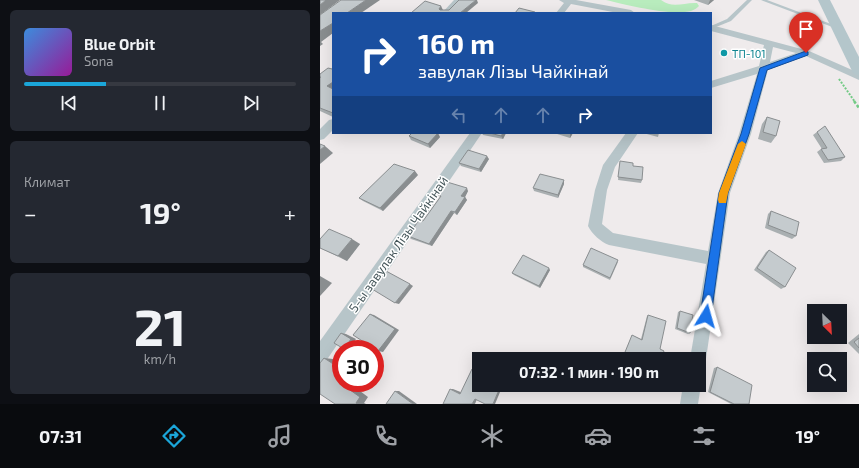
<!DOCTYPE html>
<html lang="ru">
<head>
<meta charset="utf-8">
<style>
	body { margin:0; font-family:"Exo 2",sans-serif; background:#242831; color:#f1f3f6; height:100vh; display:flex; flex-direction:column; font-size:15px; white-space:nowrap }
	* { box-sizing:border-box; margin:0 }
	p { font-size:13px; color:#9ea1a6 }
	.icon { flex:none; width:22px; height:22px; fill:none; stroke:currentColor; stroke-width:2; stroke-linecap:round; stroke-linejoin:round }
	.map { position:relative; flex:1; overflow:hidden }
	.panel { display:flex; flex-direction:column; gap:10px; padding:10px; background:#0d0f14; width:320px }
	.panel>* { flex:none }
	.banner { position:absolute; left:12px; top:12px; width:380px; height:122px; border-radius:0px; box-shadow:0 4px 16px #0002; background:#1a4fa0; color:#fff; overflow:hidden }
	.needle { width:26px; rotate:156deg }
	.fabs { position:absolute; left:487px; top:304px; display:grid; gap:8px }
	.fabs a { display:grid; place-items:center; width:40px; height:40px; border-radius:0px; background:#171b24; box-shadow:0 4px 16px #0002; font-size:20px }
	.speed { position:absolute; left:12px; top:340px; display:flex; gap:8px; font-size:20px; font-weight:700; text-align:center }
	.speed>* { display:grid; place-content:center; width:52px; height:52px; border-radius:50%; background:#171b24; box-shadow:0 4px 16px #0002; line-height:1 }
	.speed .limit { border:6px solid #d22; background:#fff; color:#111 }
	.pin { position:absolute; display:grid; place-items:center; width:34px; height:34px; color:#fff; margin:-41px -17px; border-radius:50% 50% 50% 0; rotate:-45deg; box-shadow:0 0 4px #0007 }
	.pin .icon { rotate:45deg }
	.me { position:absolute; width:44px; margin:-22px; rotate:8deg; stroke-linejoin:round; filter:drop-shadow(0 0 3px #0008) }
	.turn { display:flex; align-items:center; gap:14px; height:84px; padding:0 20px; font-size:18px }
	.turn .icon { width:52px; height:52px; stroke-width:2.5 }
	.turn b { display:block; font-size:28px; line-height:34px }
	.lanes { display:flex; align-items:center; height:38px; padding:0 20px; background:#0003; justify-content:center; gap:20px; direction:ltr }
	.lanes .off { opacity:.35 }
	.big { font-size:30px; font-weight:700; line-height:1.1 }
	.panel .tile { flex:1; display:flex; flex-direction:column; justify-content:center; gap:6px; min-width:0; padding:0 14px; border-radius:6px; background:#242831 }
	.panel .dial { align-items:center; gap:0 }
	.dial b { font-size:52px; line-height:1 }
	.song { display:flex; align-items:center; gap:12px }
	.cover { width:48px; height:48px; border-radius:6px; background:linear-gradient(135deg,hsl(210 70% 55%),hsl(300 70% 35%)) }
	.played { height:4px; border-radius:2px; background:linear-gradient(90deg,#1ba6d9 30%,#363941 30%) }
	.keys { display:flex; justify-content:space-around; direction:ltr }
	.heat { display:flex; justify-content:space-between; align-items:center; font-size:22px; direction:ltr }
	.trip { position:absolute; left:152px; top:352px; width:234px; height:40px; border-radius:0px; background:#171b24; box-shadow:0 4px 16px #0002; font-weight:700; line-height:40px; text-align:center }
	.menu { display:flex; height:64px; justify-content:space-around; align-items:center; background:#090b0e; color:#9ea1a6 }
	.menu .icon { width:28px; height:28px }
	.menu .active { color:#1ba6d9 }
	.menu b { font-size:18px; color:#f1f3f6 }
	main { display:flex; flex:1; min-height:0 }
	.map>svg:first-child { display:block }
</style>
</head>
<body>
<main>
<section class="panel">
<div class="tile">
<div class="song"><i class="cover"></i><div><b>Blue Orbit</b><p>Sona</p></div></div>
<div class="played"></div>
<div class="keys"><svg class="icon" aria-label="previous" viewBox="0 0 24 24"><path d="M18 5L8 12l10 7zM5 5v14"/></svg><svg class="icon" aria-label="pause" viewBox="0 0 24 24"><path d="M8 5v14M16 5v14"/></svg><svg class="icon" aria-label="next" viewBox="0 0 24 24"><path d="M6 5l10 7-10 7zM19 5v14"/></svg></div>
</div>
<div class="tile"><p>Климат</p>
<div class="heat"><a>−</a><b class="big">19°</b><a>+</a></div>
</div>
<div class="tile dial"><b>21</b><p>km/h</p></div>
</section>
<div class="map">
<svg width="539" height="404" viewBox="0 0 539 404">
	<rect width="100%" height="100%" fill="#efebec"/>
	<path fill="#b9edbe" d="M286,0H341C353,9 364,2 377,3L379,6C377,8 374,10 371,11C350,16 307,5 286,0Z"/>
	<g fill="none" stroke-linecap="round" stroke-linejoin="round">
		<polyline stroke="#72ca85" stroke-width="2" stroke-dasharray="2 1.5" stroke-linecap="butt" points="519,79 535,102"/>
		<polyline stroke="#72ca85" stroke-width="2.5" stroke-dasharray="3 2" stroke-linecap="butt" points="534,101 539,108"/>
		<g fill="#b7c5c9" fill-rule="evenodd">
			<polygon points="427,0 432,0 411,21 391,29 391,26 407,19"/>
			<polygon points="441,0 447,0 519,27 515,28"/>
		</g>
		<g fill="#b7c5c9" fill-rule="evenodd">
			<polygon points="134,0 143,0 131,13 122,13"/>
			<polygon points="239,0 256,0 311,10 315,13 298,13 251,4 244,13 236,13 244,3"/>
			<path d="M391,25L489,51L539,73V80L486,56L448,70L431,134L410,193L386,359L384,365L379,367V359H370L386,264L289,245C281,242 272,234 268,226L275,190L283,165L306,133H318L295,167L287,190L282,224L293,233L388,251L398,193L419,134L437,74L391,88V81L439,66L444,45L391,31ZM453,47L476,53L450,62Z"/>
			<polygon points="13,119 13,130 4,139 0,140 0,129 9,120"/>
			<polygon points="150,133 162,133 6,361 0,363 0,341"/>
			<polygon points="379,381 381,385 378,404 360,404 363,385 379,385"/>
		</g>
		<polygon fill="#b4c6cb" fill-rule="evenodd" points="498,0 510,0 539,57 539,76 534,74 532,71"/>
	</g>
	<g fill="#a9afb1">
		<polygon points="374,0 394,0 388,5"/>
		<polygon points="13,68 13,117 0,111 0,74"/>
		<polygon points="447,117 456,136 451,143 438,139 442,124"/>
		<polygon points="497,132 525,157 521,161 504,163 497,152 501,149 502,149 493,135"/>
		<polygon points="162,133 186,133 183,139 163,135"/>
		<polygon points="234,133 253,133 250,138"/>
		<polygon points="323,133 339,133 338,137"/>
		<polygon points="89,136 120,137 110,148 91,140"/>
		<polygon points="169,159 161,172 141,166 139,163"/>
		<polygon points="300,161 313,166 322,180 321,183 298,180"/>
		<polygon points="98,175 63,211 43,201 39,198"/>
		<polygon points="244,180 244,184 238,198 214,191 213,188"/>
		<polygon points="148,191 145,197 147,200 137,215 134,213 112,246 91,239 88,236 103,221 120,197 118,195"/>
		<polygon points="451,211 476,236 472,239 445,228 448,214"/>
		<polygon points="0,239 40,244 27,261 0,248"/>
		<polygon points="449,250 465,287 461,289 434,270 446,252"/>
		<polygon points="298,262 290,280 263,267 263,265"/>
		<polygon points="230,270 220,288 194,275 192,273"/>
		<polygon points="360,311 370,333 368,334 355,329 358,312"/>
		<polygon points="328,315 340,349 341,359 305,359 303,358 312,335 321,339 327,316"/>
		<polygon points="539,334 539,354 528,343"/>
		<polygon points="397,367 429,404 411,404 388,392 394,368"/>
	</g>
	<g fill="#8a8e90">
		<polygon points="6,0 20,0 0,15 0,5"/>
		<polygon points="46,0 60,0 41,13 27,13"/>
		<polygon points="156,0 157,0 158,3 146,13 140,13"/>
		<polygon points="390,0 394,0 388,5"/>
		<polygon points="121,6 123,10 120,13 119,9"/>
		<polygon points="13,23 13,33 1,42 3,44 0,46 0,31"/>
		<polygon points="13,82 13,93 7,86"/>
		<polygon points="118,133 120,137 110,148 108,144"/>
		<polygon points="183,133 186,133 183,139 181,136"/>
		<polygon points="251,133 253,133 250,138 250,134"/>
		<polygon points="5,146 13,153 0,164 0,150"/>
		<polygon points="167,156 169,159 161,172 159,169"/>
		<polygon points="95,171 98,175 63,211 60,208"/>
		<polygon points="244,180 244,184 238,198 238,195"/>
		<polygon points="147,188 148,191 145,197 147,200 137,215 135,212 141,196"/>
		<polygon points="131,211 134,213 112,246 109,244"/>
		<polygon points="32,239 40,244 27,261 18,256"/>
		<polygon points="229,268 230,270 220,288 219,286"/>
		<polygon points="0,276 12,283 0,296"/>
		<polygon points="90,284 93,286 79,304 75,303"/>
		<polygon points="50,314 54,315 79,330 63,352 58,351"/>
		<polygon points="21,333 26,334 36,339 29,349 24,349"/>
		<polygon points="4,358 13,359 21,364 21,369"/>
		<polygon points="24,383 33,383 32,385 48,397 44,403 46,404 37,404 23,385"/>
		<polygon points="181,385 183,385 175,404 173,404"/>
		<polygon points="130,389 133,389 143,393 140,394"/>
		<polygon points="75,391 79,391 97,404 93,404"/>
		<polygon points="155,399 157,399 155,404 152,404"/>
	</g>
	<g fill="#c5cbce" stroke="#8a8e90">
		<polygon points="0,0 6,0 0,5"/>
		<polygon points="21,0 46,0 27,13 13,13 13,23 0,31 0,15"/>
		<polygon points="139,0 156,0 140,13 91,13 105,1 121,6 119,9 120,10 129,10"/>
		<polygon points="199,8 215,12 214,13 195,13"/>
		<polygon points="8,68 12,69 13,68 13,82 7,86 13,89 13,113 0,108 0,78 1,77 0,77 0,74"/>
		<polygon points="447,117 460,121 456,136 443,132"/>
		<polygon points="505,126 525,157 508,160 501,149 507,148 497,132"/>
		<polygon points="92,133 118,133 108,144 89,136"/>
		<polygon points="170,133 183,133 181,136"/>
		<polygon points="0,144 5,146 0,150"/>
		<polygon points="148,150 167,156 159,169 139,163"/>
		<polygon points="300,161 313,163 313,166 323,167 322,180 298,177"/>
		<polygon points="74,164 95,171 60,208 39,198"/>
		<polygon points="220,174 244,180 238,195 213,188"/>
		<polygon points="127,182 147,188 141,196 145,197 135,212 131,211 109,244 88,236 99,220 103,221 121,196 118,195"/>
		<polygon points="451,211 479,222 476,236 448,225"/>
		<polygon points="9,229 32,239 18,256 0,248 0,239"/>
		<polygon points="271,248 298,260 290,278 263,265"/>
		<polygon points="449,250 476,268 465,287 437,268"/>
		<polygon points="203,255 229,268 219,286 192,273"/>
		<polygon points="66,271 90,284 75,303 52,289"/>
		<polygon points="360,311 373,315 370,333 357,328"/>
		<polygon points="50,314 75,329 58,351 33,335"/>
		<polygon points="328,315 346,321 340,349 344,351 341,359 307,359 303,357 312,335 322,340"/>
		<polygon points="21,333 31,339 24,349 14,343"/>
		<polygon points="539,338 539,348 534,342"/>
		<polygon points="4,358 21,369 21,383 24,383 23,385 40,397 36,403 37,404 15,404 0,394 0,363"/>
		<polygon points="397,367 432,385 429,404 414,404 390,392"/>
		<polygon points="152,369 159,372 159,385 181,385 173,404 165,404 155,399 152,404 123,404 130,389 140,394"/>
		<polygon points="75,391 93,404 66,404"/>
	</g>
	<polygon fill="#1a73e8" stroke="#114b97" points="486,51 488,52 488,55 447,70 429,134 408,193 391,316 389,319 386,321 382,319 380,316 399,193 421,134 440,68"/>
	<polygon fill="#f59e0b" points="422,141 426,144 408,193 406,203 399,203 398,200 399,193 418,144"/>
	<circle fill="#0f9aa8" stroke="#fff" stroke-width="1.5" cx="404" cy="53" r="4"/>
	<g text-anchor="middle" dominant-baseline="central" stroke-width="3" stroke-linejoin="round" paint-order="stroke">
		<g font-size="11" fill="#0d838f" stroke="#fff" text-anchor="start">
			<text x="412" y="53">ТП-101</text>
		</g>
		<g font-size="13" fill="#445559" stroke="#fff">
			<text transform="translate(78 244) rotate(-55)">5-ы завулак Лізы Чайкінай</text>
		</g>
	</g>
</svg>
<div class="fabs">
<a><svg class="needle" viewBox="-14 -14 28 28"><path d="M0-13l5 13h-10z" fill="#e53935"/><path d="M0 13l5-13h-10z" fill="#9ea1a6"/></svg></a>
<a><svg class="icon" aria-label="search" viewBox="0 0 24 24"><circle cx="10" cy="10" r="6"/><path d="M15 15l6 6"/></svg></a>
</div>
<div class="speed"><div class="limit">30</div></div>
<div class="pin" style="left:486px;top:53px;background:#d93025"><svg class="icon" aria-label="arrive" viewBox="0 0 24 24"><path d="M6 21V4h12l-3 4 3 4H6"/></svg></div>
<svg class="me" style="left:386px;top:316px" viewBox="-20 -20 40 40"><path d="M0-17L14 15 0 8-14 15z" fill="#1a73e8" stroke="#fff" stroke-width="4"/></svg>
<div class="trip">07:32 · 1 мин · 190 m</div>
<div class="banner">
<div class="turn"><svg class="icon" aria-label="right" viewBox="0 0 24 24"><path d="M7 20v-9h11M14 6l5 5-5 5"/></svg><div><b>160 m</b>завулак Лізы Чайкінай</div></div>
<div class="lanes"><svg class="icon off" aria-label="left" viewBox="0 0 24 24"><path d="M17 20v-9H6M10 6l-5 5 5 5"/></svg><svg class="icon off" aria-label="ahead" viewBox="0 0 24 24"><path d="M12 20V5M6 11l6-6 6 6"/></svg><svg class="icon off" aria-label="ahead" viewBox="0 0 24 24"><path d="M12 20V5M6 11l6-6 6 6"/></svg><svg class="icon" aria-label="right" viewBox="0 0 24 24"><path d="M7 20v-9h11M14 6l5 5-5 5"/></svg></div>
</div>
</div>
</main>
<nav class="menu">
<b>07:31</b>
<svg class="icon active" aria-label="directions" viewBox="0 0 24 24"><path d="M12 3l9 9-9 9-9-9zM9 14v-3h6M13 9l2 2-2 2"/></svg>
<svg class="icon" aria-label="music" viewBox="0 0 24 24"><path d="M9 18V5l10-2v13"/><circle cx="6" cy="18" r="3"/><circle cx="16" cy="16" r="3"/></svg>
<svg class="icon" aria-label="phone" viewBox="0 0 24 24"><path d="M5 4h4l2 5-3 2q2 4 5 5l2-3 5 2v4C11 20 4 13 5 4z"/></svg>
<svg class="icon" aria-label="climate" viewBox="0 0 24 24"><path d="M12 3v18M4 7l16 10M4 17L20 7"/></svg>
<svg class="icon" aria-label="car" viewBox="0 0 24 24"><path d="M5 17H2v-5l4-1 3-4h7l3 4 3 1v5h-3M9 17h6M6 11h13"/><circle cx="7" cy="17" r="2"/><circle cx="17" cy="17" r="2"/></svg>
<svg class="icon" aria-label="filters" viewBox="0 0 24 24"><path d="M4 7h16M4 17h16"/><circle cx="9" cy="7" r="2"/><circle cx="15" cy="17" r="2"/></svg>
<b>19°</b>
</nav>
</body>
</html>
